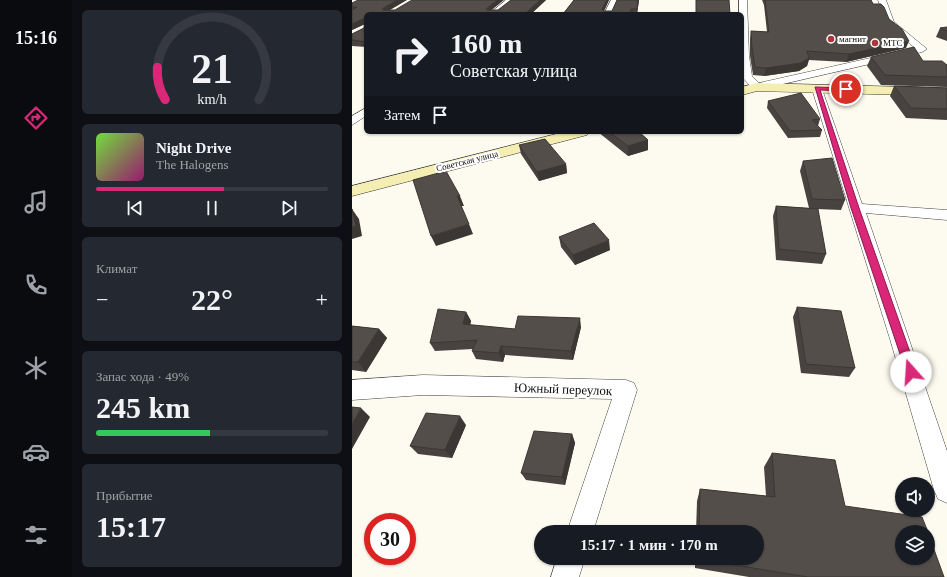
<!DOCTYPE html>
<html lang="ru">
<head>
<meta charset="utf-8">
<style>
	body { margin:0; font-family:"Times New Roman",serif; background:#242831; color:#f1f3f6; height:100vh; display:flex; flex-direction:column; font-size:15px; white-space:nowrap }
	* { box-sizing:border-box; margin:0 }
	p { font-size:13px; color:#9ea1a6 }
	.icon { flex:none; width:22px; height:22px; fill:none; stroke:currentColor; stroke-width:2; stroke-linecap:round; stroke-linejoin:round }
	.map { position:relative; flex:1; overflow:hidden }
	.panel { display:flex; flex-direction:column; gap:10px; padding:10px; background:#0d0f14; width:280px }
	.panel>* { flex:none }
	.banner { position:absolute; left:12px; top:12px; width:380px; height:122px; border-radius:6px; box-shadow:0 1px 3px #0004; background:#171b24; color:#f1f3f6; overflow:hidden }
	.fabs { position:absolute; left:543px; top:477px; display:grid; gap:8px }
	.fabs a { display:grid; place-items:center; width:40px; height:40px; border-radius:50%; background:#171b24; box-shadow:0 1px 3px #0004; font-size:20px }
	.speed { position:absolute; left:12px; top:513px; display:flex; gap:8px; font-size:20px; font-weight:700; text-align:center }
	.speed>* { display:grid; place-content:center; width:52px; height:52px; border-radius:50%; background:#171b24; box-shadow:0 1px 3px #0004; line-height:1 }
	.speed .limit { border:6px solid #d22; background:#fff; color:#111 }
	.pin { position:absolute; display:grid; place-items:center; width:34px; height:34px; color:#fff; margin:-17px; border:2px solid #fff; border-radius:50%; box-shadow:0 1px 4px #0007 }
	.me { position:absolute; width:44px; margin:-22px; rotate:341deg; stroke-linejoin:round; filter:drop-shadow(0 0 3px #0008) }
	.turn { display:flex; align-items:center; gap:14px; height:84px; padding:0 20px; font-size:18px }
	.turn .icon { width:52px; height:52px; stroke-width:2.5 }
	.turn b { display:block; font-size:28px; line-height:34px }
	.then { display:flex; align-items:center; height:38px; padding:0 20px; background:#0003; gap:8px; font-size:15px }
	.big { font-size:30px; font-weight:700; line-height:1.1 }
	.panel .tile { flex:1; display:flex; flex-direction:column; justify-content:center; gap:6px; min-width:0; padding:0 14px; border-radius:6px; background:#242831 }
	.panel .dial { align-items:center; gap:0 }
	.dial svg { height:104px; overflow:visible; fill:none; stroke:#363941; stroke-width:7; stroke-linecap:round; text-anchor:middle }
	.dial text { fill:#f1f3f6; stroke:none }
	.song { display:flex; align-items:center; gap:12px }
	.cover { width:48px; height:48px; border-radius:6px; background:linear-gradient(135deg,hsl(100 70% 55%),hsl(320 70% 35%)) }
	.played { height:4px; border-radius:2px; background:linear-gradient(90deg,#db2777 55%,#363941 55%) }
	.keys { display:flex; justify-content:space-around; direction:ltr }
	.heat { display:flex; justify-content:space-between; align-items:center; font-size:22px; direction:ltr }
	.charge { height:6px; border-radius:3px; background:linear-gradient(90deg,#34c759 49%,#363941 0) }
	.trip { position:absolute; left:182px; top:525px; width:230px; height:40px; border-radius:20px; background:#171b24; box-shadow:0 1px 3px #0004; font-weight:700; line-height:40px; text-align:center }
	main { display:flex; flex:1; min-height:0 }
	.tab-bar { display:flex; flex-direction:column; width:72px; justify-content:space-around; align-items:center; background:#090b0e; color:#9ea1a6 }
	.tab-bar .icon { width:28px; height:28px }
	.tab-bar .on { color:#db2777 }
	.tab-bar b { font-size:18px; color:#f1f3f6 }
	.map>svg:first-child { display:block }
</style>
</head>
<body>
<main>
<nav class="tab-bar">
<b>15:16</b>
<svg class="icon on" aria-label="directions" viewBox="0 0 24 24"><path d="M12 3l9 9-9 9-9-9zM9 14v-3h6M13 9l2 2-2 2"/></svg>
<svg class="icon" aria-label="music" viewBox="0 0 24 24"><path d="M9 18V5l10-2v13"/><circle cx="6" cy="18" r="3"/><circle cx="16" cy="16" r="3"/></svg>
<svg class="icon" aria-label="phone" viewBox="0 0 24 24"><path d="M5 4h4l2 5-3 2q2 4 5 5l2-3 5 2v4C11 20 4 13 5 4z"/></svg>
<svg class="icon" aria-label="climate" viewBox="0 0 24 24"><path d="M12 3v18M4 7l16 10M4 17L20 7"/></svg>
<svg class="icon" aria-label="car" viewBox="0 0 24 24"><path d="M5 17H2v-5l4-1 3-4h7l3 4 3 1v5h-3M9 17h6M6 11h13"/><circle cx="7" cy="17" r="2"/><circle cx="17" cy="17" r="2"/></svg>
<svg class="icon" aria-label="filters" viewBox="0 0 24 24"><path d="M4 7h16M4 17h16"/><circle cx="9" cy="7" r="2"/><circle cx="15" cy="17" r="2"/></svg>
</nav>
<section class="panel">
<div class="tile dial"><svg viewBox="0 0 100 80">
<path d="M14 69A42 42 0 1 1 86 69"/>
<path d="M14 69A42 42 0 0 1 8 44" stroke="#db2777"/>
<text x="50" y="56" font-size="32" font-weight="700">21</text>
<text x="50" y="72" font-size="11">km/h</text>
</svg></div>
<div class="tile">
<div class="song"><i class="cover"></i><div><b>Night Drive</b><p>The Halogens</p></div></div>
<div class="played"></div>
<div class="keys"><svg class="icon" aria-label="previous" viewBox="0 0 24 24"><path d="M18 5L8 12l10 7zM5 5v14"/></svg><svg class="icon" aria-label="pause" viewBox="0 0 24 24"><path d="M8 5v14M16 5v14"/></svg><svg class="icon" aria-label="next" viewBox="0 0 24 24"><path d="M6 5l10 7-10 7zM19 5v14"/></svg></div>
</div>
<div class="tile"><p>Климат</p>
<div class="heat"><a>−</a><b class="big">22°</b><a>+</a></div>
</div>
<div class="tile"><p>Запас хода · 49%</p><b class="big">245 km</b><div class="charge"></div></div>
<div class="tile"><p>Прибытие</p><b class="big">15:17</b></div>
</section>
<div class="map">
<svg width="595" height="577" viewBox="0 0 595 577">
	<rect width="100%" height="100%" fill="#fdfaef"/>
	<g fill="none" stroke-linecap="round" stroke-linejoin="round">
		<defs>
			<g id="street">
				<polygon points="154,0 163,0 146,14 137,14"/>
				<polygon points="259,0 267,0 260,14 252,14"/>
				<polygon points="387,0 395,0 397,56 400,76 407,83 563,48 535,25 526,0 534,0 542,22 575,49 570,52 405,90 401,89 390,77 390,14 387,14"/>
				<polygon points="465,86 470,89 510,204 595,210 595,220 514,213 595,451 595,503 586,499 582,490 538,339 460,89"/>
				<polygon points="14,108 14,116 0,125 0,116"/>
				<polygon points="71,375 274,380 282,383 285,390 241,532 215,532 260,399 71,395 0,400 0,380"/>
				<polygon points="205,558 233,558 227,577 199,577"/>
			</g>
			<g id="secondary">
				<polygon points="405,83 595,88 595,96 405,91 390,95 390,87"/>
				<polygon points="212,132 237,132 235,135 0,196 0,186"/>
			</g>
		</defs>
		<use href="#street" stroke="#404040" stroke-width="1"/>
		<use href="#secondary" stroke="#2f2f2f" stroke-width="1"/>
		<use href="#street" fill="#fff" fill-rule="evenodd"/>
		<use href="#secondary" fill="#f5eeb2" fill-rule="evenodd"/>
	</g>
	<g fill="#484340">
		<polygon points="159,0 194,0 179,14 14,14 14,47 0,46 0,34 12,28 13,24 0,30 0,3 38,10 146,10"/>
		<polygon points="222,0 257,0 252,11 260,11 265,0 287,0 285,14 211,14"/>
		<polygon points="410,0 519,0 521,4 537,19 554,48 494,62 457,60 455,66 447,71 412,76 401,75 398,56 398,39 399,31 415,32 412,5"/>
		<polygon points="595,27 595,41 584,37 588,28"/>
		<polygon points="519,57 571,61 595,65 595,87 529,85 515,66"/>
		<polygon points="542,86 595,88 595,120 554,118 538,96"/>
		<polygon points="416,101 468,119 466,126 470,130 468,137 436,138 415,108"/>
		<polygon points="246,132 287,132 296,140 296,150 276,156"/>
		<polygon points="167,145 214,164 215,173 187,181 169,154"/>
		<polygon points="451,161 493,200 489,210 464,209 474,254 470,264 424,260 421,216 424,206 457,208 448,171"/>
		<polygon points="207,237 258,250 223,265 209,247"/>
		<polygon points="445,307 503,368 497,377 449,373 441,317"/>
		<polygon points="114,312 119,321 118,325 163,329 229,327 221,360 153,355 151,362 124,359 120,351 121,349 83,351 78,343"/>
		<polygon points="0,326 27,329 35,338 14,372 0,370"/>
		<polygon points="114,425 100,458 66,454 58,446"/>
		<polygon points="220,434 223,443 213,485 174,480 169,473"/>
		<polygon points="420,453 493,506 592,577 397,577 343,568 343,558 405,558 405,532 344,532 345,501 348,489 414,496 412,467"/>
	</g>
	<g fill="#3b3734">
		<polygon points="45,0 55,0 33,13 31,10 31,8"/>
		<polygon points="145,0 152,0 136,13 135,10 135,8"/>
		<polygon points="188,0 194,0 179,14 173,14"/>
		<polygon points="255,0 257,0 251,13 250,9"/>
		<polygon points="286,0 287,0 285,14 285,9"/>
		<polygon points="11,19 13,24 0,30 0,24"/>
		<polygon points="557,41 554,48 494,62 497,54"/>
		<polygon points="457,58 455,66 447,71 412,76 414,68"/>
		<polygon points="296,140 296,150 276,156 276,146"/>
		<polygon points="214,164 215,173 187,181 185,172"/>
		<polygon points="105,196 108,196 112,206 109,206"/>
		<polygon points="0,209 7,219 10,236 0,239"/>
		<polygon points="117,224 121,234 84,246 79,236"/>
		<polygon points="257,240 258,250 223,265 221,255"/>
		<polygon points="114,312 119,321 116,333 111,324"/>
		<polygon points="228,318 229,327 221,360 219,351"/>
		<polygon points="27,329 35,338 14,372 6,362"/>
		<polygon points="149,346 153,355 151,362 147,353"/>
		<polygon points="9,408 18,417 0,449 0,424"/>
		<polygon points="108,416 114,425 100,458 93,450"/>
		<polygon points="220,434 223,443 213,485 210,477"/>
	</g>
	<g fill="#544e4b" stroke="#3b3734">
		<polygon points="6,0 45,0 31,8 31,10 43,10 60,0 145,0 135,8 135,10 146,10 159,0 188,0 173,14 14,14 14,42 0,40 0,34 12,28 13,19 11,19 0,24 0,10 5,7 0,7 0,3"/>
		<polygon points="222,0 255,0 250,9 252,11 260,11 265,0 286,0 285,9 279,9 278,14 211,14"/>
		<polygon points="344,0 377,0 378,14 344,14"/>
		<polygon points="413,0 519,0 521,4 529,4 532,7 537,19 550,29 557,41 497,54 455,51 457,58 449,63 414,68 403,67 400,48 399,31 417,32"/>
		<polygon points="595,27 595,31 588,28"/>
		<polygon points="562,47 571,61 590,61 595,65 595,77 533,75 519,57"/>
		<polygon points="542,86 595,88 595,109 559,108"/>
		<polygon points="449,93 468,119 460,120 470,130 438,131 416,101"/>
		<polygon points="257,132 287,132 296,140 276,146"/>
		<polygon points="193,139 214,164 185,172 167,145"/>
		<polygon points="480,158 493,200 460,199 451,161"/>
		<polygon points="94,171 108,196 105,196 117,224 79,236 61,180"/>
		<polygon points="424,206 466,209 474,254 427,249"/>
		<polygon points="0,209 4,226 0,227"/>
		<polygon points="242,223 257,240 221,255 207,237"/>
		<polygon points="445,307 489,311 503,368 454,364"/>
		<polygon points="86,309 114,312 111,324 163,329 166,316 228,318 219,351 149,346 147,353 120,351 125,340 78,343"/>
		<polygon points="0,326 27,329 6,362 0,362"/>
		<polygon points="0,407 9,408 0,424"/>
		<polygon points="74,413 108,416 93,450 58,446"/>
		<polygon points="182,431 220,434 210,477 169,473"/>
		<polygon points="420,453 483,460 493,506 570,517 576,532 550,532 550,558 576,558 576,533 592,577 456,577 346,559 346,558 405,558 405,532 347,532 348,489 423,497"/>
	</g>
	<polygon fill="#db2777" stroke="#8e194d" points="463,87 494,88 497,89 494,91 468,90 507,208 565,372 563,375 555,375 554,372 499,208"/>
	<g fill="#ab363b" stroke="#fff" stroke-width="1.5">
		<circle cx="479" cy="39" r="4"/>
		<circle cx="523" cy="43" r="4"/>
	</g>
	<g text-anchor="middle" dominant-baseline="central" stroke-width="4" stroke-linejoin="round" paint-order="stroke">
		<g font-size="9" fill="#0d0d0d" stroke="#fff" text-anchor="start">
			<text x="487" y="39">магнит</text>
			<text x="531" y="43">МТС</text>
		</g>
		<g font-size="9" fill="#0d0d0d" stroke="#fff">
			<text transform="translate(115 161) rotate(-14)">Советская улица</text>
		</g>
		<g font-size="13" fill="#0d0d0d" stroke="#fff">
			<text transform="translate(211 389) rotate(2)">Южный переулок</text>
		</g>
	</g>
</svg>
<div class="fabs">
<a><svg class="icon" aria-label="sound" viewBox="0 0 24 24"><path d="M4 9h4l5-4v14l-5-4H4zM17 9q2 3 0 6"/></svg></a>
<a><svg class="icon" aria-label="layers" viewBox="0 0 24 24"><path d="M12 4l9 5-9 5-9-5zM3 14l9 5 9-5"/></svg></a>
</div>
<div class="speed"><div class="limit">30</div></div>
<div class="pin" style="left:494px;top:89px;background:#d93025"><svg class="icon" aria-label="arrive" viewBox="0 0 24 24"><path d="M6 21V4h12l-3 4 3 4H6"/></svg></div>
<svg class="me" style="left:559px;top:372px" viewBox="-20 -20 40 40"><circle r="19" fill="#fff"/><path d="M0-13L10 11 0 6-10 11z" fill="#db2777"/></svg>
<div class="trip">15:17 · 1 мин · 170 m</div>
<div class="banner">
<div class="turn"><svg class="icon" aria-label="right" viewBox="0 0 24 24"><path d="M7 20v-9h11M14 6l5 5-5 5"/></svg><div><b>160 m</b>Советская улица</div></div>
<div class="then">Затем<svg class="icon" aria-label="arrive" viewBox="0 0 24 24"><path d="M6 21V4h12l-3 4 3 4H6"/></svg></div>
</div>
</div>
</main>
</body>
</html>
